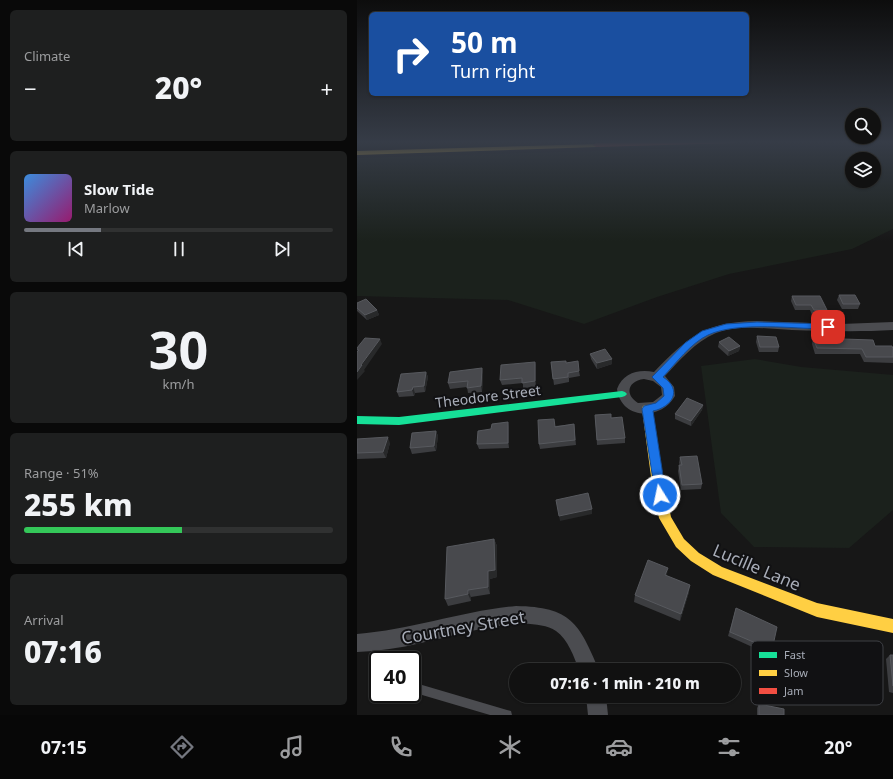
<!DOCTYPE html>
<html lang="en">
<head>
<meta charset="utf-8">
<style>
	body { margin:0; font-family:"Noto Sans",sans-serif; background:#1e1f1f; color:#f1f3f6; height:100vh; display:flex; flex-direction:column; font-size:15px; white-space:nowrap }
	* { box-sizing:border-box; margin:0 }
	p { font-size:13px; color:#9c9d9f }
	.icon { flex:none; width:22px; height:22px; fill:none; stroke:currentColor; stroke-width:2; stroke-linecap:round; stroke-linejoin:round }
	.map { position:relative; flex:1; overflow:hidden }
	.drawer { display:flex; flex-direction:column; gap:10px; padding:10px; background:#090909; width:357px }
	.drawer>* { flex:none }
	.banner { position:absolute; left:12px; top:12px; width:380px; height:84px; border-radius:6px; box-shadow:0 1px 3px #0004,0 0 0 1px #303131; background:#1a4fa0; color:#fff; overflow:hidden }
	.buttons { position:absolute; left:488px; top:108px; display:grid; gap:8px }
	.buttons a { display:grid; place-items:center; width:36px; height:36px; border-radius:50%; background:#111; box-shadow:0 1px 3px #0004,0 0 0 1px #303131; font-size:20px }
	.speed { position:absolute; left:12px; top:651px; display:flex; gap:8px; font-size:20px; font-weight:700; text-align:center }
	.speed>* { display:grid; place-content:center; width:52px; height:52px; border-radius:50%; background:#111; box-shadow:0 1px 3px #0004,0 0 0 1px #303131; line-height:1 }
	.speed .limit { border:2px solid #111; border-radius:6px; background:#fff; color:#111 }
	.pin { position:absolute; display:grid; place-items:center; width:34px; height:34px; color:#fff; margin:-17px; border-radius:8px; box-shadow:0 2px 6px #0006 }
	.me { position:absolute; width:44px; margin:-22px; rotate:350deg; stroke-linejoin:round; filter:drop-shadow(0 0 3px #0008) }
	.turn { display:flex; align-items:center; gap:14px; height:84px; padding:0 16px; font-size:18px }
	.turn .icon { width:52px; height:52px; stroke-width:2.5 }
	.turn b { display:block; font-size:28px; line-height:34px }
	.big { font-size:30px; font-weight:800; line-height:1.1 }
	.drawer .widget { flex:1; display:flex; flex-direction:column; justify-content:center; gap:6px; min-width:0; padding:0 14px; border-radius:6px; background:#1e1f1f }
	.drawer .dial { align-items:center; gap:0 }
	.dial b { font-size:52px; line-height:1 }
	.song { display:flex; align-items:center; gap:12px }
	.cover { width:48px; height:48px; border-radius:6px; background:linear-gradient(135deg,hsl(210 70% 55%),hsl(320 70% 35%)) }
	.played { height:4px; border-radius:2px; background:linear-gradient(90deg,#757880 25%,#303131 25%) }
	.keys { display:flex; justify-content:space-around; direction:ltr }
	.heat { display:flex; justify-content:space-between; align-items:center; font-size:22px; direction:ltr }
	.charge { height:6px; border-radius:3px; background:linear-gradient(90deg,#34c759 51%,#303131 0) }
	.trip { position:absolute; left:152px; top:663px; width:232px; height:40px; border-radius:20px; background:#111; box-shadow:0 1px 3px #0004,0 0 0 1px #303131; font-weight:800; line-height:40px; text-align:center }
	.tabs { display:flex; height:64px; justify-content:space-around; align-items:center; background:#070707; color:#9c9d9f }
	.tabs .icon { width:28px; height:28px }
	.tabs .selected { color:#757880 }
	.tabs b { font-size:18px; color:#f1f3f6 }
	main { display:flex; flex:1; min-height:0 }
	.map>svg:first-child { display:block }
</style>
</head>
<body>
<main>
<section class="drawer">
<div class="widget"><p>Climate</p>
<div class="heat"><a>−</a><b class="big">20°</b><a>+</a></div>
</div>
<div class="widget">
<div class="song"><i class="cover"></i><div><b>Slow Tide</b><p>Marlow</p></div></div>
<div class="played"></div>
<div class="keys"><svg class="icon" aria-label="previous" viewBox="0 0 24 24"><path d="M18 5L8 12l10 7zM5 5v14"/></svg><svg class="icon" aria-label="pause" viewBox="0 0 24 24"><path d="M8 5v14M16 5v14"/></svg><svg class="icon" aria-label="next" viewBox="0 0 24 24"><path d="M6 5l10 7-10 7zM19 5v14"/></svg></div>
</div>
<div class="widget dial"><b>30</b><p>km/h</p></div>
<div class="widget"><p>Range · 51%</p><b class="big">255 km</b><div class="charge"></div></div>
<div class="widget"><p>Arrival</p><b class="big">07:16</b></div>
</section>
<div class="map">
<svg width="536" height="715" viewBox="0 0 536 715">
	<rect width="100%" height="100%" fill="#171717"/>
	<g fill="#1b211c" fill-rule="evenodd">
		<path d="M536,142V229L495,249L372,274L300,297L227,324L151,300L0,296V158ZM495,159H517V181H495Z"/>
		<polygon points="398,359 444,367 536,375 536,510 492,548 397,547 364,513 344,366"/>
	</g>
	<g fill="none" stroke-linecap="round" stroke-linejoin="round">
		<polygon fill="#4b4c50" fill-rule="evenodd" points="55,682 150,710 154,711 155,715 133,715 55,692"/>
		<g fill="#4b4c50" fill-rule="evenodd">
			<path d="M400,321L484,324L536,322V330C502,332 469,331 435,330C411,329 382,324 359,333C338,342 323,360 308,376L317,387L318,396C304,421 264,420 260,389C266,373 281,369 297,372C332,336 348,322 400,321ZM287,379L296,381L304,387L305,395L296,402L281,403C267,394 271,381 287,379Z"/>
			<path d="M159,606C214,607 222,623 242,670H222C217,657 211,639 199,631C168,612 98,636 64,643C43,648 22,651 0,652V634C54,630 105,611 159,606Z"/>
			<polygon points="229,696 249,696 251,715 231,715"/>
		</g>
		<polygon fill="#16e098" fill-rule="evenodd" points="265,391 268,392 270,394 268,396 265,397 42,425 0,424 0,416 42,417"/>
		<g fill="#ffcf43" fill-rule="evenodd">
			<polygon points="241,144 241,146 239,147 0,155 0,151"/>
			<polygon points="290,405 294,406 295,409 307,484 314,517 327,539 342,553 365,567 460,603 536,619 536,633 460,617 356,575 334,561 319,547 302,518 295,484 285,409 286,406"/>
		</g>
		<polygon fill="#f24e42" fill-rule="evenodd" points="329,141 380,141 377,143 239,147 236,145 239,143"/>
	</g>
	<g fill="#3c3d40">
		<polygon points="482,295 503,304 501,309 485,309 480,300"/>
		<polygon points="435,296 470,310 468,315 455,315 453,310 438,310 434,301"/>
		<polygon points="0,303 20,310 22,315 10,320 0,311"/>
		<polygon points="400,336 422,347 421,352 402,352 399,342"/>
		<polygon points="456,338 518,346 536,349 536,363 507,362 503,354 458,354 455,344"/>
		<polygon points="362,342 383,346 382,351 371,356 361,347"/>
		<polygon points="233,354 255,359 255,364 240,369 234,359"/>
		<polygon points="178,362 179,367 179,387 166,388 166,383 145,385 143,380"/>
		<polygon points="194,362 222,371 223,376 212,378 212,382 197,385"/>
		<polygon points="125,368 126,374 125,392 111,393 110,387 93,389 91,383"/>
		<polygon points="69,372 71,377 68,392 58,393 57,396 42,397 40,392"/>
		<polygon points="346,405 345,410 334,426 318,419 318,414"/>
		<polygon points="238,415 254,418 268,438 268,443 240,445"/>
		<polygon points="217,424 219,445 183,449 182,444 198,426"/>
		<polygon points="152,427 152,448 122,449 120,444"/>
		<polygon points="79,431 81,436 79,451 55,454 53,448"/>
		<polygon points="0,439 33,443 29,458 0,459"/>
		<polygon points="323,457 345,484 344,489 324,490 321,471 322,465 323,465 322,463"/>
		<polygon points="137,539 140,546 140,577 133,579 133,594 114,597 114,601 91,606 88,599"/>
		<polygon points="310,576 332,592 323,621 277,602 278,595"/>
		<polygon points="379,608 415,650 413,655 371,636"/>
		<polygon points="533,655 536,655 536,693 532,692 529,659"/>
		<polygon points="402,704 427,715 400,715 400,708"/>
	</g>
	<g fill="#28292a">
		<polygon points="20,310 22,315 10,320 8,315"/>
		<polygon points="23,339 25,344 7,370 8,371 0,380 0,372"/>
		<polygon points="383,346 382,351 371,356 372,351"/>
		<polygon points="255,359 255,364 240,369 240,363"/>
		<polygon points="178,362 179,367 179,387 178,381"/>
		<polygon points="125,368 126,374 125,392 124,386"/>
		<polygon points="69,372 71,377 68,392 67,386"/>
		<polygon points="56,387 58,393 57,396 55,390"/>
		<polygon points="346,405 345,410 334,426 334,421"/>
		<polygon points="151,422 152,427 152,448 151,443"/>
		<polygon points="79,431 81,436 79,451 77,446"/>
		<polygon points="31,437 33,443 29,458 26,452"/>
		<polygon points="235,509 235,514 203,521 202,516"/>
		<polygon points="137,539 140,546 140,577 133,579 133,594 131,587 131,571"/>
		<polygon points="311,568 310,575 307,582 308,575"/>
		<polygon points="333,585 332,592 323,621 324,614"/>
		<polygon points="111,590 114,597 114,601 111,594"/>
	</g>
	<g fill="#48494d" stroke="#57595e">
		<polygon points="482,295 498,295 503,304 486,304"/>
		<polygon points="435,296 463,296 470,310 457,310 454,305 439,305"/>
		<polygon points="9,299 20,310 8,315 0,308 0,303"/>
		<polygon points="400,336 419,337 422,347 403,347"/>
		<polygon points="372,337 383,346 372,351 362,342"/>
		<polygon points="8,338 23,339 4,365 5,365 0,372 0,352 2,350 0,350 0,348"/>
		<polygon points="456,338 516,340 518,346 535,346 536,349 536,357 509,357 505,349 460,348"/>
		<polygon points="248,349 255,359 240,363 233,354"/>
		<polygon points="209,361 209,363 221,361 222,371 211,373 211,377 196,379 194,362"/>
		<polygon points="178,362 178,381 165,383 165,378 143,380 144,365"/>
		<polygon points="125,368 124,386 110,388 111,381 91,383 93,372"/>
		<polygon points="69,372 67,386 56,387 55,390 40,392 44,374"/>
		<polygon points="330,398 346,405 334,421 318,414"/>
		<polygon points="254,414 254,418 265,417 268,438 240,440 238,415"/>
		<polygon points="197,419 198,427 217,424 218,440 182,444 181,420"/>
		<polygon points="151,422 151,443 120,444 121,431 134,429 135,424"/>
		<polygon points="79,431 77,446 53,448 55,433"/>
		<polygon points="31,437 26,452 0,453 0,439"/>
		<polygon points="340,456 345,484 325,485 322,465 325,465 323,457"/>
		<polygon points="231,493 235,509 202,516 199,500"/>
		<polygon points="137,539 138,570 131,571 131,587 111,590 111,594 88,599 90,547"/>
		<polygon points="291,560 311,568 308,575 333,585 324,614 278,595"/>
		<polygon points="379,608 420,627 415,650 373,632"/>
		<polygon points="533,655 536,655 536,686"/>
		<polygon points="402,704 427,709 427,715 402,715"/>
	</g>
	<linearGradient id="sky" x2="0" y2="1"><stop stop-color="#0d0d0d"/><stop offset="0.59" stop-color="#363c47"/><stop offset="1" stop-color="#363c47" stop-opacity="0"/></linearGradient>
	<rect width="536" height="241" fill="url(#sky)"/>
	<path fill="#1a73e8" stroke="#114b97" d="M400,322L471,324L475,327L471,329C439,329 381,321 351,335C334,343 319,363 306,377C326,390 315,407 296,411L309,495L307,499L303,500L299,499L285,409L287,406L299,403L307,396L306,388L295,377L328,343L345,331L369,324Z"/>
	<g text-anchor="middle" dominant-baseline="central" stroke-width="4" stroke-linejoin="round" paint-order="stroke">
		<g font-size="14" fill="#a8adb8" stroke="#111113">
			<text transform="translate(131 396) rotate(-7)">Theodore Street</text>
		</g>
		<g font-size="17" fill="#a8adb8" stroke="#111113">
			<text transform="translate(400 567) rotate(23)">Lucille Lane</text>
			<text transform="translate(106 627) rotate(-10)">Courtney Street</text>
		</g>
	</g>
	<rect x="394" y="641" width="132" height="64" rx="6" fill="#111113" stroke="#3e4045" stroke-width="1"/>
	<rect x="402" y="652" width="18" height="6" fill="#16e098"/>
	<rect x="402" y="670" width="18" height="6" fill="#ffcf43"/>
	<rect x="402" y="688" width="18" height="6" fill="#f24e42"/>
	<g font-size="11" fill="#a8adb8">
		<text x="427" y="659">Fast</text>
		<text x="427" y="677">Slow</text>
		<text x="427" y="695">Jam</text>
	</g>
</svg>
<div class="buttons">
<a><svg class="icon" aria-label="search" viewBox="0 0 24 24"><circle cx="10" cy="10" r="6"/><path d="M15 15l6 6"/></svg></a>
<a><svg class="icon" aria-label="layers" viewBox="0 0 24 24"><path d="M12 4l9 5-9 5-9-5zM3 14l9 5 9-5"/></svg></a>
</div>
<div class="speed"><div class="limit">40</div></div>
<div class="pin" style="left:471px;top:327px;background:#d93025"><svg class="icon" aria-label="arrive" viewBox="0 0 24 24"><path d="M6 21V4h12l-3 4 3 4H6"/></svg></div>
<svg class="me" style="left:303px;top:495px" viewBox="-20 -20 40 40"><circle r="17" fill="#1a73e8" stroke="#fff" stroke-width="3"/><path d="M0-11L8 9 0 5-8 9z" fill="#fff"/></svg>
<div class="trip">07:16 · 1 min · 210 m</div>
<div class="banner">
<div class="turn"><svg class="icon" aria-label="right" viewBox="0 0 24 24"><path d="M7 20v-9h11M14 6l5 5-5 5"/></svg><div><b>50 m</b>Turn right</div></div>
</div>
</div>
</main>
<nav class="tabs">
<b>07:15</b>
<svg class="icon selected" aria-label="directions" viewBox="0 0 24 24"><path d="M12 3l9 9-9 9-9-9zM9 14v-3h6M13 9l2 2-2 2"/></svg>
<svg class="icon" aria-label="music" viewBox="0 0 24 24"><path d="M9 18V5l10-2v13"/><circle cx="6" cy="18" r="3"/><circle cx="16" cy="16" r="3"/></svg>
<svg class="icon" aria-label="phone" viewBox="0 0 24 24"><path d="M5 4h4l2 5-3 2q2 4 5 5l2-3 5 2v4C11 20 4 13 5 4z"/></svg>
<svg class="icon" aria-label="climate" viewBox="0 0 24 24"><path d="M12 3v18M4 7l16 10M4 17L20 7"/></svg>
<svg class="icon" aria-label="car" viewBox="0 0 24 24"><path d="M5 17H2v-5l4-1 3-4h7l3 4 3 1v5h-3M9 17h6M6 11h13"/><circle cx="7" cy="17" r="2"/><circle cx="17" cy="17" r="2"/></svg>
<svg class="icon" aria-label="filters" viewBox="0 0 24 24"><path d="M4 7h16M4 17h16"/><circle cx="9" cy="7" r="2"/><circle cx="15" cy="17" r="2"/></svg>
<b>20°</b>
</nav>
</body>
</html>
